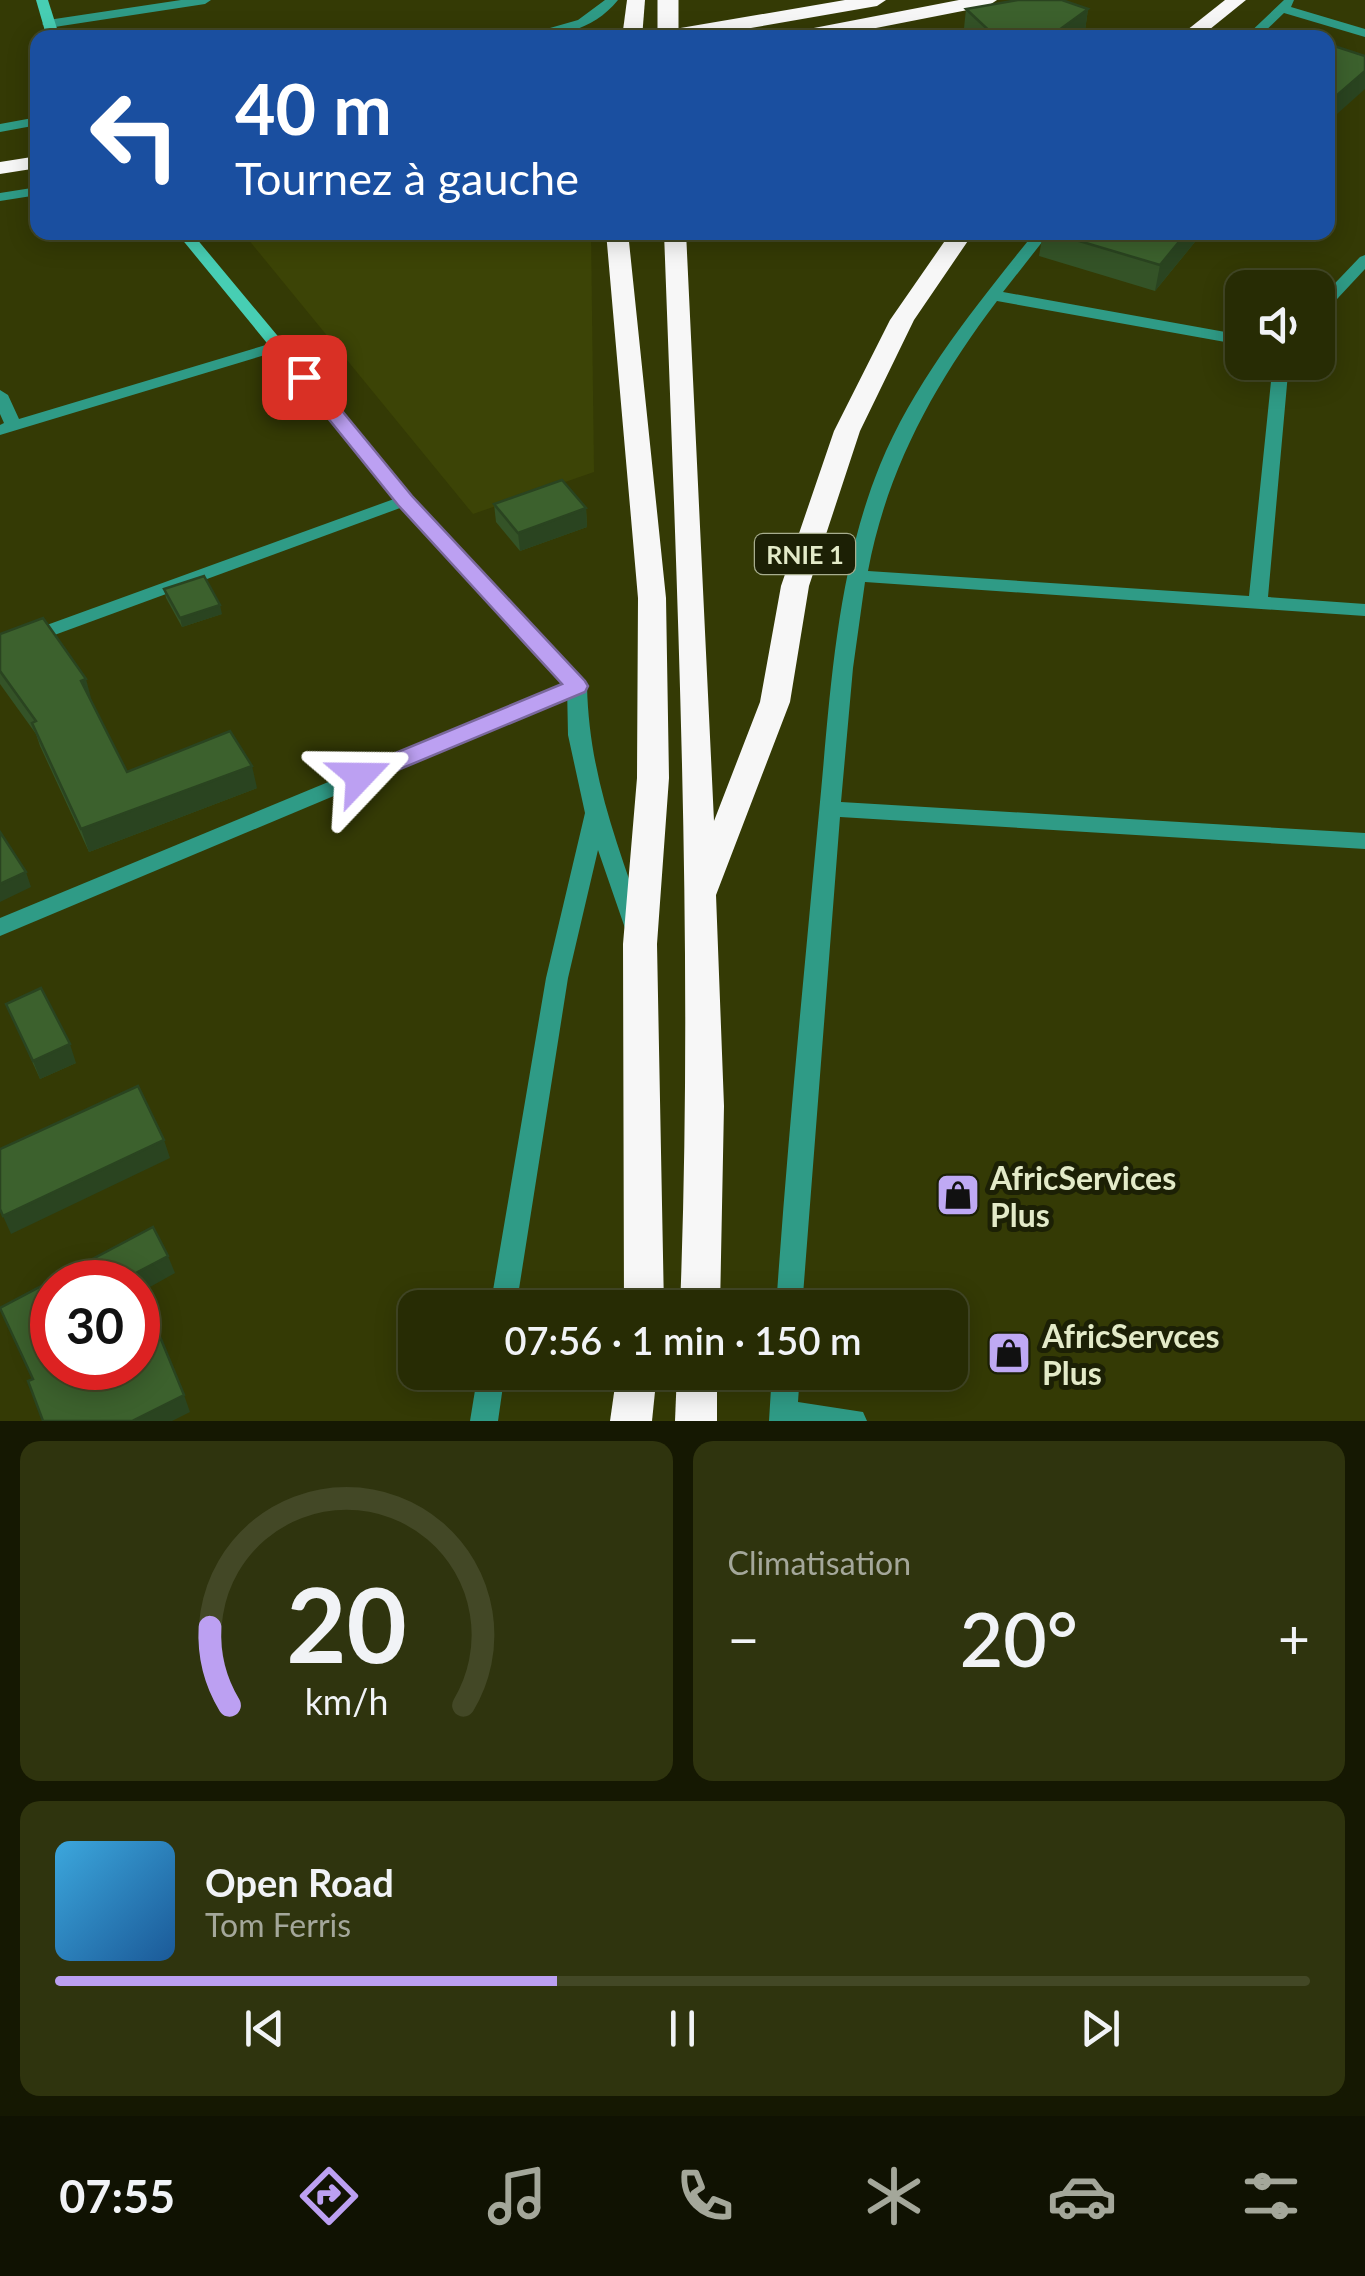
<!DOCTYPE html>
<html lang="fr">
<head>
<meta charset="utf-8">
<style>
	body { margin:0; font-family:Lato,sans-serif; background:#2f340e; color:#f1f3f6; height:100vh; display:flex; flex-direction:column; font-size:38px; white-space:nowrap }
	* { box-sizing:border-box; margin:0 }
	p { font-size:32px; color:#a4a79a }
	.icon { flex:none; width:55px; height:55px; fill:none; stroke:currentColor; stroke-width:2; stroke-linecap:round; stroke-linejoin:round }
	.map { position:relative; height:1421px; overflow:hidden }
	.sheet { display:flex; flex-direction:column; gap:20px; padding:20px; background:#151802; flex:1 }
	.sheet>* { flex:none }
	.hud { position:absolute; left:30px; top:30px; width:1305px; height:210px; border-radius:20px; box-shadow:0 5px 25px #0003,0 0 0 2px #434826; background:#1a4fa0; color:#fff; overflow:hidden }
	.controls { position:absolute; left:1225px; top:270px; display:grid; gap:20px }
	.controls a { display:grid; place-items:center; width:110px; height:110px; border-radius:20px; background:#272c04; box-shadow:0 5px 25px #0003,0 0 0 2px #434826; font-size:50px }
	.speed { position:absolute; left:30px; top:1260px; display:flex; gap:20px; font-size:50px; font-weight:700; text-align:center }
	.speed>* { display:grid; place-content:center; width:130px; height:130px; border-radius:50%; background:#272c04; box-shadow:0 5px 25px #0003,0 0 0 2px #434826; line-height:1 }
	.speed .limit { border:15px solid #d22; background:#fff; color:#111 }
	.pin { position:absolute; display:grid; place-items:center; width:85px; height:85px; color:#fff; margin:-42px; border-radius:20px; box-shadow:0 5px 15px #0006 }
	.me { position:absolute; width:110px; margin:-55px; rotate:67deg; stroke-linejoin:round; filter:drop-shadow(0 0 8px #0008) }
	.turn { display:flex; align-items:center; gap:35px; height:210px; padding:0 40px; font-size:45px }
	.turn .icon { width:130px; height:130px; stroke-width:2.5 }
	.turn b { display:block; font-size:70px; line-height:85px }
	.big { font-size:75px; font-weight:600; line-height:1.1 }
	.sheet .tile { flex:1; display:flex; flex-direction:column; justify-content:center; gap:15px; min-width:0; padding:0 35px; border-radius:20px; background:#2f340e }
	.sheet .dial { align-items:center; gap:0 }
	.dial svg { height:260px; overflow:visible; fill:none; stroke:#434826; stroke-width:7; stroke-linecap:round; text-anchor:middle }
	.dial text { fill:#f1f3f6; stroke:none }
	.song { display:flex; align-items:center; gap:30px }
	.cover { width:120px; height:120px; border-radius:15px; background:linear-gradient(135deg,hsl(200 70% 55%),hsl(210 70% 35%)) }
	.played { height:10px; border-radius:5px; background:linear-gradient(90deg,#bca0f2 40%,#434826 40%) }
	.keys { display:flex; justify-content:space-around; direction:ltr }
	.heat { display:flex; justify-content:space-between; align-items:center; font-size:55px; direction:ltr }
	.sheet .tiles { flex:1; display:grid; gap:20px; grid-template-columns:1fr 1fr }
	.tile:last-child { grid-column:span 2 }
	.trip { position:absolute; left:398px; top:1290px; width:570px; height:100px; border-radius:20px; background:#272c04; box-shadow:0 5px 25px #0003,0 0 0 2px #434826; font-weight:600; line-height:100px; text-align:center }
	.tab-bar { display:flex; height:160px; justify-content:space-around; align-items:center; background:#101202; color:#a4a79a }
	.tab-bar .icon { width:70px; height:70px }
	.tab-bar .selected { color:#bca0f2 }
	.tab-bar b { font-size:45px; color:#f1f3f6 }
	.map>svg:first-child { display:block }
</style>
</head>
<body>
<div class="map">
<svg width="1365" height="1421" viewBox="0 0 1365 1421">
	<rect width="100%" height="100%" fill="#343a05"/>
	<polygon fill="#3c4406" points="243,233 591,233 594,472 473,514"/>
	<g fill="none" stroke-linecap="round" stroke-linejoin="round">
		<g fill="#2f9b86" fill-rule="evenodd">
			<path d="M577,679L587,686C589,774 617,843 645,925L642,931L634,934L626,931L598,850L568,978L516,1308H490L546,978L585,813L568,735L567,686Z"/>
			<polygon points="478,1372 505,1372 498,1421 470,1421"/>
		</g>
		<g fill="#2f9b86" fill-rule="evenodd">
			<polygon points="181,0 211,0 205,4 48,28 42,24 48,20"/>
			<path d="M605,0H618C592,32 554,38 515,38L578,20Z"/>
			<polygon points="1284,0 1294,0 1291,7 1365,29 1365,37 1284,13 1258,38 1244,38"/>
			<polygon points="38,117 38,125 0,132 0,124"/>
			<polygon points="38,187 38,195 0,201 0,193"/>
			<path d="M1035,232H1050L1003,292L1242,335V345L997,301C935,383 887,469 868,571L1249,596L1273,362H1289L1268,597L1365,604V616L865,582L853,668L841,802L1365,833V849L840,817L802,1308H776C787,1146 803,984 818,823C830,704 834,578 880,465C916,378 977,305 1035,232Z"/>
			<polygon points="1365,255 1365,269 1324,313 1318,315 1318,301 1360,257"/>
			<polygon points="279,341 285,343 285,349 0,435 0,425 4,423 0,414 0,390 8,395 19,419"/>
			<polygon points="405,495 411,496 414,500 411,504 0,655 0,642"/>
			<polygon points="577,679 584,681 587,686 584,691 0,936 0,918"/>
			<polygon points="772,1372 800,1372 798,1402 863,1412 867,1421 769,1421"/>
		</g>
		<g fill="#47ceb3" fill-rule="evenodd">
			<polygon points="36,0 48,0 60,38 47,38"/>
			<polygon points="176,232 191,232 411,496 584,681 587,686 584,691 570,691 399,504"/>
		</g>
		<g fill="#f7f7f7" fill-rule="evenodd">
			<polygon points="627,0 645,0 642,38 622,38"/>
			<polygon points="845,0 886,0 877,6 693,38 648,38 657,32"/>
			<polygon points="959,0 997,0 988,6 825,38 784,38 793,32"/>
			<polygon points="1225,0 1246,0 1199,38 1177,38"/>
			<polygon points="38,156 38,168 0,174 0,162"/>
			<polygon points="606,232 628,232 666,598 669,778 657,944 664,1308 624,1308 623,944 637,778 638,598"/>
			<path d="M664,232H686L714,821L760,702L781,586L834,431L890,320L951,232H974L914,320L860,431L809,586L790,702L716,895L724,1106L720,1308H680C694,949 677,591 664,232Z"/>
			<polygon points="617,1372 657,1372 652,1421 610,1421"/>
			<polygon points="677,1372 717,1372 717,1421 675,1421"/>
		</g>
		<polyline stroke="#f7f7f7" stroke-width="21" points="668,0 668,38"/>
	</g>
	<g fill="#345327">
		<polygon points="966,9 1088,9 1084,38 963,38"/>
		<polygon points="1043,232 1203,232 1155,291 1039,256"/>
		<polygon points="494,504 586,508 587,527 520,551 496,522"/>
		<polygon points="164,589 222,614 182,627 166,598"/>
		<polygon points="0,634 92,702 127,772 257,788 89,852 40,746 36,734 0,684"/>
		<polygon points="6,1004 76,1063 40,1079"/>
	</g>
	<g fill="#2a4420">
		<polygon points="1088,9 1084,38 1048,38"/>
		<polygon points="1365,71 1365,89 1328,122 1328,103"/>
		<polygon points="1187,232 1203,232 1155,291 1160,265"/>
		<polygon points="586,508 587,527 520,551 518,533"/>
		<polygon points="220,605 222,614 182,627 180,618"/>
		<polygon points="86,679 92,702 81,681"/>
		<polygon points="252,766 257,788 89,852 81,829"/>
		<polygon points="26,872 31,887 0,902 0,884"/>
		<polygon points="70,1044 76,1063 40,1079 33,1061"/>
		<polygon points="164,1140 170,1158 11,1234 3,1216"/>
		<polygon points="168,1256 175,1273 141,1292 134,1274"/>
		<polygon points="184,1395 190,1412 172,1421 132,1421"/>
	</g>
	<g fill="#3c612d" stroke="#2a4420" stroke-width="2.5" fill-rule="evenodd">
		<polygon points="1018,0 1062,0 1088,9 1048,38 997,38 966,9"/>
		<polygon points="1279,30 1305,38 1269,38"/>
		<polygon points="1328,44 1365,56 1365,71 1328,103"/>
		<polygon points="1049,232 1187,232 1160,265"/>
		<polygon points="562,480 586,508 518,533 494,504"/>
		<polygon points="204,576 220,605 180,618 164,589"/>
		<polygon points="43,618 86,679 81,681 127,772 230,731 252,766 81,829 32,723 36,721 0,671 0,634"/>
		<polygon points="0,832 26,872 0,884"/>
		<polygon points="41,988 70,1044 33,1061 6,1004"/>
		<polygon points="138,1086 164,1140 3,1216 0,1209 0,1149"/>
		<path d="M153,1227L168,1256L134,1274L184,1395L132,1421H43L28,1381L33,1379L0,1308ZM52,1282H138V1368H52Z"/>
	</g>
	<polygon fill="#bca0f2" stroke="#7a689d" stroke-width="2.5" points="304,371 311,373 412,496 585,681 588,686 585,692 369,782 352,782 349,776 352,771 562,684 398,505 298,381 295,377"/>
	<defs>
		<symbol id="shop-square" viewBox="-11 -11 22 22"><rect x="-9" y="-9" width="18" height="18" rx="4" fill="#bfa9f4" stroke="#1c2005"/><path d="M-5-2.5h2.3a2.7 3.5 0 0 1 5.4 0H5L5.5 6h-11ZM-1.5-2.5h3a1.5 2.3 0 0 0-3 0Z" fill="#111"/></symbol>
	</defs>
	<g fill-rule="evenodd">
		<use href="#shop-square" x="933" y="1170" width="50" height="50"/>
		<use href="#shop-square" x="984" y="1328" width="50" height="50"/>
	</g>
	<g text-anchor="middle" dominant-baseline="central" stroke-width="10" stroke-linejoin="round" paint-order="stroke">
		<rect fill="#1c2005" stroke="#a7ad8e" stroke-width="2.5" x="755" y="534" width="100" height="40" rx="8"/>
		<g font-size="25" font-weight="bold" fill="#e3eac8">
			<text x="805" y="554">RNIE 1</text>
		</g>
		<g font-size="32" font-weight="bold" fill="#e3eac8" stroke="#1c2005" text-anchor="start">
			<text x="990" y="1177">AfricServices<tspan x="990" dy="37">Plus</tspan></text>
			<text x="1042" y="1335">AfricServces<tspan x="1042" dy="37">Plus</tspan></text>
		</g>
	</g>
</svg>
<div class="controls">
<a><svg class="icon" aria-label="sound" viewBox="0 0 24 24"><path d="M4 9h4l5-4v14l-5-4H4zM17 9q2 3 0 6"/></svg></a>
</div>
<div class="speed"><div class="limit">30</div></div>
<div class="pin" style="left:304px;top:377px;background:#d93025"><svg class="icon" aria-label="arrive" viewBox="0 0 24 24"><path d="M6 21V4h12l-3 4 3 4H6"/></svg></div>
<svg class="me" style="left:360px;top:776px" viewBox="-20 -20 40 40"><path d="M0-17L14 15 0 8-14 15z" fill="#bca0f2" stroke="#fff" stroke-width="4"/></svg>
<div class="trip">07:56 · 1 min · 150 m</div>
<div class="hud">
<div class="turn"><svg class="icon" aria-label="left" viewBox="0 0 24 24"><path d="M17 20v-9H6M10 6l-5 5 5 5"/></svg><div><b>40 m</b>Tournez à gauche</div></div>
</div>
</div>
<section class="sheet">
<div class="tiles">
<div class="tile dial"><svg viewBox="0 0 100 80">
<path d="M14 69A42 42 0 1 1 86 69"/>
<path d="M14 69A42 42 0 0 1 8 45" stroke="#bca0f2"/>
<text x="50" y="56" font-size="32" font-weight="700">20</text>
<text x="50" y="72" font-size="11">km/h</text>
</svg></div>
<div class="tile"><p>Climatisation</p>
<div class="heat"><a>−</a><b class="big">20°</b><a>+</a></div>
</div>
<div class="tile">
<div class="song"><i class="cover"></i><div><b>Open Road</b><p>Tom Ferris</p></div></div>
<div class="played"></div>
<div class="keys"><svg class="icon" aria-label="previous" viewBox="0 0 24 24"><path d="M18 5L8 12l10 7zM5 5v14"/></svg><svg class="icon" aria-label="pause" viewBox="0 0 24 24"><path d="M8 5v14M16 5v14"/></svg><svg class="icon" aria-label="next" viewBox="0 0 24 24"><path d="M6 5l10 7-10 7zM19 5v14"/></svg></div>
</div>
</div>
</section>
<nav class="tab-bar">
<b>07:55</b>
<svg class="icon selected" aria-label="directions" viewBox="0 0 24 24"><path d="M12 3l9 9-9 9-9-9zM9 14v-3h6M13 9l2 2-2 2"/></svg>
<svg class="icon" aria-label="music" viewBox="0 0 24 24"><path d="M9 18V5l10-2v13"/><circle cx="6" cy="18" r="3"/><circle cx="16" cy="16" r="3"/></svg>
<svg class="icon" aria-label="phone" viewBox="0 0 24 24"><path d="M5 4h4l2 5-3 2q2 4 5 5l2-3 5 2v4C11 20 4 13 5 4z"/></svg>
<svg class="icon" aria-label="climate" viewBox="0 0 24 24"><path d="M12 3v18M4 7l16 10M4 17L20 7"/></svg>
<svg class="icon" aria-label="car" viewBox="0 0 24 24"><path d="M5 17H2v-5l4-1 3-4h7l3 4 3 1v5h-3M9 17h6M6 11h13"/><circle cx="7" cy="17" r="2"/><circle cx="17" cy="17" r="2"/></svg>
<svg class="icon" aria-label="filters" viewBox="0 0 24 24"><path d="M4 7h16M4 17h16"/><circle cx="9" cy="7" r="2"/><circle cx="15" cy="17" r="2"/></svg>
</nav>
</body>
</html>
